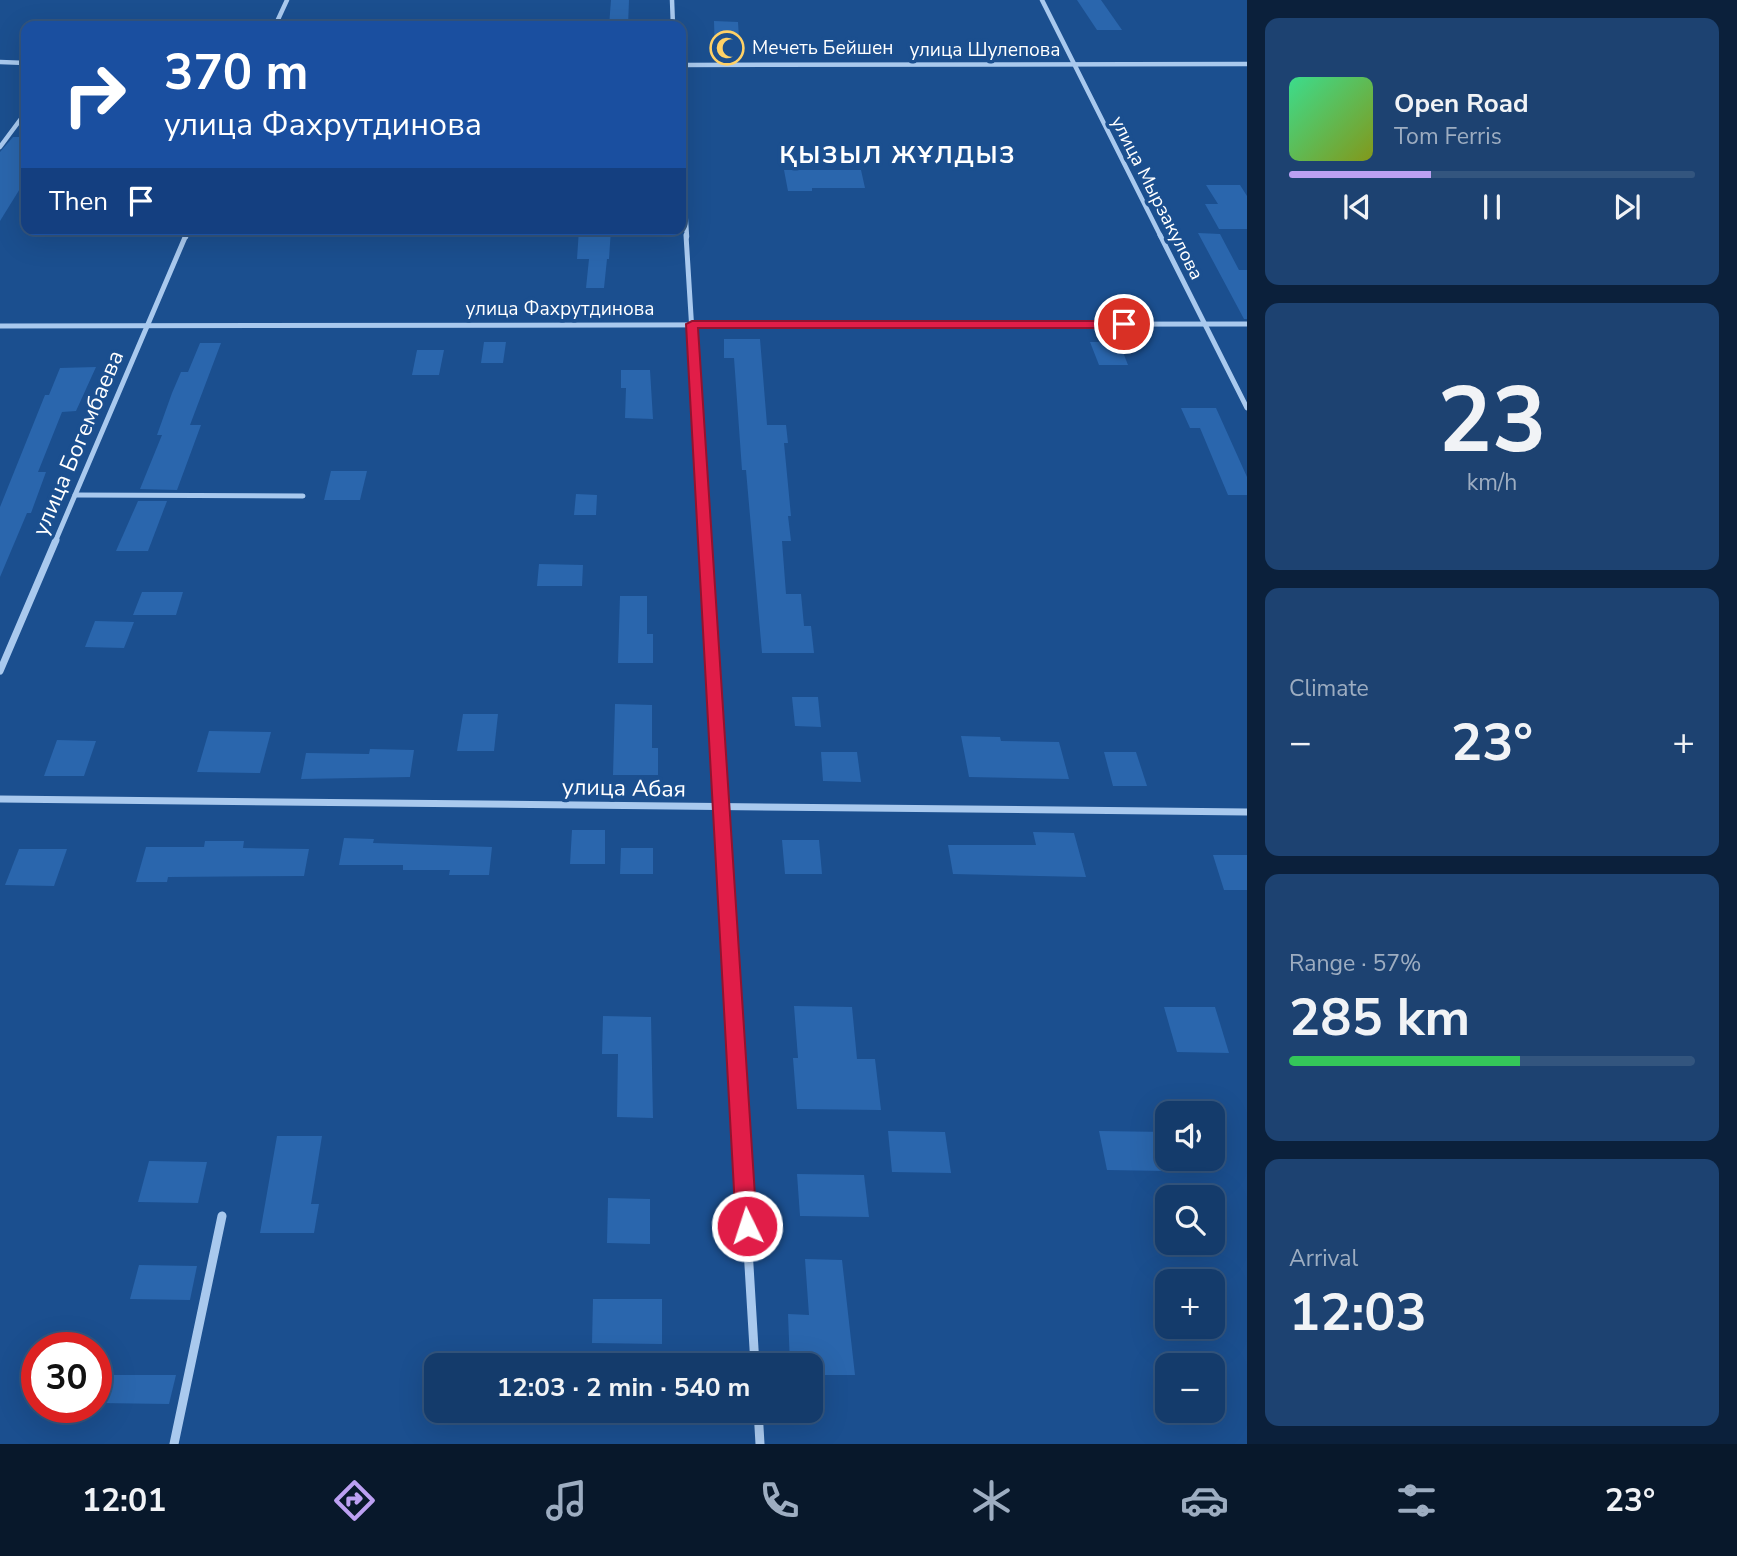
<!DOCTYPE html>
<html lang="en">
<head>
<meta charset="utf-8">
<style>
	body { margin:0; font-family:"Nunito Sans",sans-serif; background:#1d4271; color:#f1f3f6; height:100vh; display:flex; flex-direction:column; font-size:26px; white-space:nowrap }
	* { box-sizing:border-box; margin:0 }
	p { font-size:23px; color:#9dadc1 }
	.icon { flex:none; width:38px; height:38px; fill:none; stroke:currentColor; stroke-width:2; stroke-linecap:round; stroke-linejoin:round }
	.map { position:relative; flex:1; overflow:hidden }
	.sheet { display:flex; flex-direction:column; gap:18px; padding:18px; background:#0b203b; width:490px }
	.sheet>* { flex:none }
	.guide { position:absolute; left:21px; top:21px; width:665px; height:214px; border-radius:14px; box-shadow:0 7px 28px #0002,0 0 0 2px #33557e; background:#1a4fa0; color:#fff; overflow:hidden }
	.controls { position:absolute; left:1155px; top:1101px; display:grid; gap:14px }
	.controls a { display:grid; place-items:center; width:70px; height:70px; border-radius:14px; background:#143b6b; box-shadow:0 7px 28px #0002,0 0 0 2px #33557e; font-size:35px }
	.speed { position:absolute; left:21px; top:1332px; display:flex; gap:14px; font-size:35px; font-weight:700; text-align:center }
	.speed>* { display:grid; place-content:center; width:91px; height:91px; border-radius:50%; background:#143b6b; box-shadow:0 7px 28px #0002,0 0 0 2px #33557e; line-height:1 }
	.speed .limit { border:10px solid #d22; background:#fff; color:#111 }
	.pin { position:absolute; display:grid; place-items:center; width:60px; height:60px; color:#fff; margin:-30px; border:4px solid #fff; border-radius:50%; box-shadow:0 2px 7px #0007 }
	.me { position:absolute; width:77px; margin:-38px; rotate:356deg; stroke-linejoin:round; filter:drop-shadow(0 0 5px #0008) }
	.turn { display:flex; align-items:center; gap:24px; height:147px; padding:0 28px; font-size:32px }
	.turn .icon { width:91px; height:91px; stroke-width:2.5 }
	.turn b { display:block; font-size:49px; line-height:60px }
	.then { display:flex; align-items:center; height:66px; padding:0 28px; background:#0003; gap:14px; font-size:26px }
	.big { font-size:52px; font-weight:700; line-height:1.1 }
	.sheet .card { flex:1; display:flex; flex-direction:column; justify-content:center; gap:10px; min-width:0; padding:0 24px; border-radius:14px; background:#1d4271 }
	.sheet .dial { align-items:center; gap:0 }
	.dial b { font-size:91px; line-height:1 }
	.song { display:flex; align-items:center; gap:21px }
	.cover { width:84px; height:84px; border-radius:10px; background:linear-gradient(135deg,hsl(150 70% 55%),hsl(70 70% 35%)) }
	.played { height:7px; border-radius:4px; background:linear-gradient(90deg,#bca0f2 35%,#33557e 35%) }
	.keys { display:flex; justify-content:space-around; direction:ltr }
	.heat { display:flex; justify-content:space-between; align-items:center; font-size:38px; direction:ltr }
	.charge { height:10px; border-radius:5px; background:linear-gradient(90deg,#34c759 57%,#33557e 0) }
	.trip { position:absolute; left:424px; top:1353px; width:399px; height:70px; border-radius:14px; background:#143b6b; box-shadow:0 7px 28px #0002,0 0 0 2px #33557e; font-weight:700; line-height:70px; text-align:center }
	.menu { display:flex; height:112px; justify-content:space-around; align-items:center; background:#08182b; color:#9dadc1 }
	.menu .icon { width:49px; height:49px }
	.menu .current { color:#bca0f2 }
	.menu b { font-size:32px; color:#f1f3f6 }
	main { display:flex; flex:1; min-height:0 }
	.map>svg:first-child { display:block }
</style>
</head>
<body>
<main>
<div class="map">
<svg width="1247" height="1444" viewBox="0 0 1247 1444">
	<rect width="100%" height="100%" fill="#1b4f8f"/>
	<g fill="#2a66ad">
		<polygon points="611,0 629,0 628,26 609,26"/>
		<polygon points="1077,0 1101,0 1122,30 1097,30"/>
		<polygon points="714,21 738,22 740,54 715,54"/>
		<polygon points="13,137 26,137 26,179 0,221 0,152"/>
		<polygon points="784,170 861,170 865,188 812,188 812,191 788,191"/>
		<polygon points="1206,185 1240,185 1247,196 1247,229 1219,229 1205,204 1218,204"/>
		<polygon points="579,229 611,229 609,259 607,259 604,288 586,288 589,259 577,259"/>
		<polygon points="1198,233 1220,234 1239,270 1247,270 1247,319 1244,319"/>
		<polygon points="724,339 760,339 767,425 786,425 788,443 784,443 791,516 788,516 791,541 782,541 786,594 801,594 804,626 811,626 814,653 762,653 748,493 746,470 742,470 734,358 724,358"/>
		<polygon points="484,342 506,342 503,363 481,363"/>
		<polygon points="1090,342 1119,342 1128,365 1099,365"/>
		<polygon points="200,343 221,343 190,425 201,425 177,490 140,489 162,435 157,435 172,393 181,372 188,372"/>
		<polygon points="417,350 444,350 439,375 412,375"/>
		<polygon points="96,367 76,411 62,412 38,472 46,472 31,513 27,513 0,577 0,507 45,395 49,395 60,368"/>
		<polygon points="621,370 650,370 653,419 625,418 626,388 621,388"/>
		<polygon points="1181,408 1216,408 1247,477 1247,495 1228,495 1200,428 1190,428"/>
		<polygon points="331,471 367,471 360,500 324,500"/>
		<polygon points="576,494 597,495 596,515 574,515"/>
		<polygon points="138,501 167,501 148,551 116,551"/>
		<polygon points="539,564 583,565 582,586 537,586"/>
		<polygon points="142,592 183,592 176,615 133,615"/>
		<polygon points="620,596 647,596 647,634 653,634 653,663 618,663"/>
		<polygon points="95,621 134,622 124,648 85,647"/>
		<polygon points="792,697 818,697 821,727 795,726"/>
		<polygon points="615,704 652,705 652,748 658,748 658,775 613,775"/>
		<polygon points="463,714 498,714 494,751 457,751"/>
		<polygon points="209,731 271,732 260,773 197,772"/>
		<polygon points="961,736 1000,737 1001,741 1059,742 1069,779 969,777"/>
		<polygon points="57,740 96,741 84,776 44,776"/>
		<polygon points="370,749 414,750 410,777 301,779 306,753 369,754"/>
		<polygon points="821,752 857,752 861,782 823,781"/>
		<polygon points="1104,752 1136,752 1147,786 1113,786"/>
		<polygon points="572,830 605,830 605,864 570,864"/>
		<polygon points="1033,832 1074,833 1086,877 953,874 948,845 1036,845"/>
		<polygon points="344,838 374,839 373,843 492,847 489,875 449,875 450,870 403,870 403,865 339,865"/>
		<polygon points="782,840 819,840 822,874 785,874"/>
		<polygon points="205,841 244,841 243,848 309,849 304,876 168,877 167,882 136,882 146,847 204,847"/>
		<polygon points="621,848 653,848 653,874 620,874"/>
		<polygon points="19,849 67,849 54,886 5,885"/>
		<polygon points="1213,855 1247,855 1247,890 1224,890"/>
		<polygon points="794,1006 852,1007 857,1059 875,1059 881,1110 797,1109 793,1058 798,1058"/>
		<polygon points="1164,1007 1215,1007 1229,1053 1177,1052"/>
		<polygon points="603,1016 651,1017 653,1118 617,1117 618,1054 602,1054"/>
		<polygon points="888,1131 945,1132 951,1173 892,1172"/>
		<polygon points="1099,1131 1167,1132 1167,1171 1107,1170"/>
		<polygon points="277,1136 322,1136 311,1204 319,1204 314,1233 260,1233"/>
		<polygon points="149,1161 207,1162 198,1203 138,1202"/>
		<polygon points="797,1174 864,1175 869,1217 800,1216"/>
		<polygon points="608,1198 650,1199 650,1244 607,1243"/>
		<polygon points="805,1259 842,1260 855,1375 810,1375 810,1365 790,1365 788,1314 809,1315"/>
		<polygon points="139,1265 197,1266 190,1300 130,1299"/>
		<polygon points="593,1299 662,1299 662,1344 592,1343"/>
		<polygon points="106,1375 176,1375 169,1404 99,1403"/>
	</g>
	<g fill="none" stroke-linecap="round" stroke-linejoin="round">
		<g stroke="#a9c9ee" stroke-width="4.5">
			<polyline points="672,0 673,26"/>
			<polyline points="1042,0 1161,237"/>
			<polyline points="275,26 287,0"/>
			<polyline points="0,62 26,63"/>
			<polyline points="681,65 1247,64"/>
			<polyline points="681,146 687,237"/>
			<polyline points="0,147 26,112"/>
			<polyline points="186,237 189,229"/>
		</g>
		<g stroke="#a9c9ee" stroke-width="5">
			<polyline points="686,235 705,542"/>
			<polyline points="1160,235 1247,408"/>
			<polyline points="0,326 1247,324"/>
			<polyline points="75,495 303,496"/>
			<polyline points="55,542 186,235"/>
		</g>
		<g stroke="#a9c9ee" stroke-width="7">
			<polyline points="705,540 729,936"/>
			<polyline points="0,671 56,540"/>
			<polyline points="0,799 1247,812"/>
		</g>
		<g stroke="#a9c9ee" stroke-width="9">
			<polyline points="729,934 755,1365"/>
			<polyline points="758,1410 760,1444"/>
			<polyline points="174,1444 222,1216"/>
		</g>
	</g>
	<polygon fill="#e11d48" stroke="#92132f" stroke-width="2" points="692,321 1124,321 1130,324 1124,328 698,328 757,1226 754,1233 747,1236 739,1233 736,1226 686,324"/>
	<defs>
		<symbol id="mosque-ring" viewBox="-11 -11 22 22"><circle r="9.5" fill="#1b4f8f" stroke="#ffd166" stroke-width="1.5"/><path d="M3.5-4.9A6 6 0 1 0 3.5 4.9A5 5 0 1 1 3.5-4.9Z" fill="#ffd166"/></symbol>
	</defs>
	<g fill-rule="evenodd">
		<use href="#mosque-ring" x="708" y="29" width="38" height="38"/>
	</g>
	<g text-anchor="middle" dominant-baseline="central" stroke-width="7" stroke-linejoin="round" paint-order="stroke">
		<g font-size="19" fill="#fff" stroke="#1b4f8f" text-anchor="start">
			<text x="752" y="48">Мечеть Бейшен</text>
		</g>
		<g font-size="19" fill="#fff" stroke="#1b4f8f">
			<text x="985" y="50">улица Шулепова</text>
			<text transform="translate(1157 198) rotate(63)">улица Мырзакулова</text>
			<text x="560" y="309">улица Фахрутдинова</text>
		</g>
		<g font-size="23" fill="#fff" stroke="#1b4f8f">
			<text transform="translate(78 443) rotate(-67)">улица Богембаева</text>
			<text transform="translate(624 788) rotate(1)">улица Абая</text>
		</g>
		<g font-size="24" font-weight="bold" letter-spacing="2" fill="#fff" stroke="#1b4f8f">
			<text x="898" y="155">ҚЫЗЫЛ ЖҰЛДЫЗ</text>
		</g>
	</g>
</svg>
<div class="controls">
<a><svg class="icon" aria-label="sound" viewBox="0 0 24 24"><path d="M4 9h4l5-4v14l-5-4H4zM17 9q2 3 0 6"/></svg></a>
<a><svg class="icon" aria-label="search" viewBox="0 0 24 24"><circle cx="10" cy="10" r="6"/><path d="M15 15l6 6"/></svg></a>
<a>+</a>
<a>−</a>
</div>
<div class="speed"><div class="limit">30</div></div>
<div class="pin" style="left:1124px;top:324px;background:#d93025"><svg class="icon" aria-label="arrive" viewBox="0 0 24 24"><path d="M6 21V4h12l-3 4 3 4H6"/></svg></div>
<svg class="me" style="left:747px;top:1226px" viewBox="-20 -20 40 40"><circle r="17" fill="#e11d48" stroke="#fff" stroke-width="3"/><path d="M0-11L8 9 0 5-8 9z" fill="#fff"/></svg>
<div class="trip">12:03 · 2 min · 540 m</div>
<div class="guide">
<div class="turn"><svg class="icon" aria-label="right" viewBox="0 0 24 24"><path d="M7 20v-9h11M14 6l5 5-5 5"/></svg><div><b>370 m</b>улица Фахрутдинова</div></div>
<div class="then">Then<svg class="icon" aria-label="arrive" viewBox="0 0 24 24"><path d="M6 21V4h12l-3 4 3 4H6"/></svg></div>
</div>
</div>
<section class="sheet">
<div class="card">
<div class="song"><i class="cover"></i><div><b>Open Road</b><p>Tom Ferris</p></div></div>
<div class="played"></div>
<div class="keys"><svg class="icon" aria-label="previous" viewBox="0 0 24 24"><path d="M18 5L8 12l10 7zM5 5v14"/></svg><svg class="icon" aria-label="pause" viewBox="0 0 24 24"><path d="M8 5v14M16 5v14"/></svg><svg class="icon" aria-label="next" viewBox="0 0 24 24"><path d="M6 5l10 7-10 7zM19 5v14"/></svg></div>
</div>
<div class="card dial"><b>23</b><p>km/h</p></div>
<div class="card"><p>Climate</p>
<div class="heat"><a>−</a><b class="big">23°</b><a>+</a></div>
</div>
<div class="card"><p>Range · 57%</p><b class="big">285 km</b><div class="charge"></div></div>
<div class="card"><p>Arrival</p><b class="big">12:03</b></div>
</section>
</main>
<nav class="menu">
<b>12:01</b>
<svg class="icon current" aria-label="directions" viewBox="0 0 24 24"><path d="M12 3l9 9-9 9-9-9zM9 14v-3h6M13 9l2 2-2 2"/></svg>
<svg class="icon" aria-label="music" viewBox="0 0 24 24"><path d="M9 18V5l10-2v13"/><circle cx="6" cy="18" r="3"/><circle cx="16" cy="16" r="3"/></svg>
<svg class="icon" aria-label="phone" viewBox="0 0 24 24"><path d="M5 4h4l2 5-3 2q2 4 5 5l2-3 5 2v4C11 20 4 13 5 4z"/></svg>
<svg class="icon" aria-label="climate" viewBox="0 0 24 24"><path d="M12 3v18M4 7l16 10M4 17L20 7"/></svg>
<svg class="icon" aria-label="car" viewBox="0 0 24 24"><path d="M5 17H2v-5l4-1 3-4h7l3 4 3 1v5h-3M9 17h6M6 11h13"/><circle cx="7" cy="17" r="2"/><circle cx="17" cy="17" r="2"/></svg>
<svg class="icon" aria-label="filters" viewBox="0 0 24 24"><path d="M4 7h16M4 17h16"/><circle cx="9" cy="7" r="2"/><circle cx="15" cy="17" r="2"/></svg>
<b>23°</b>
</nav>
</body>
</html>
